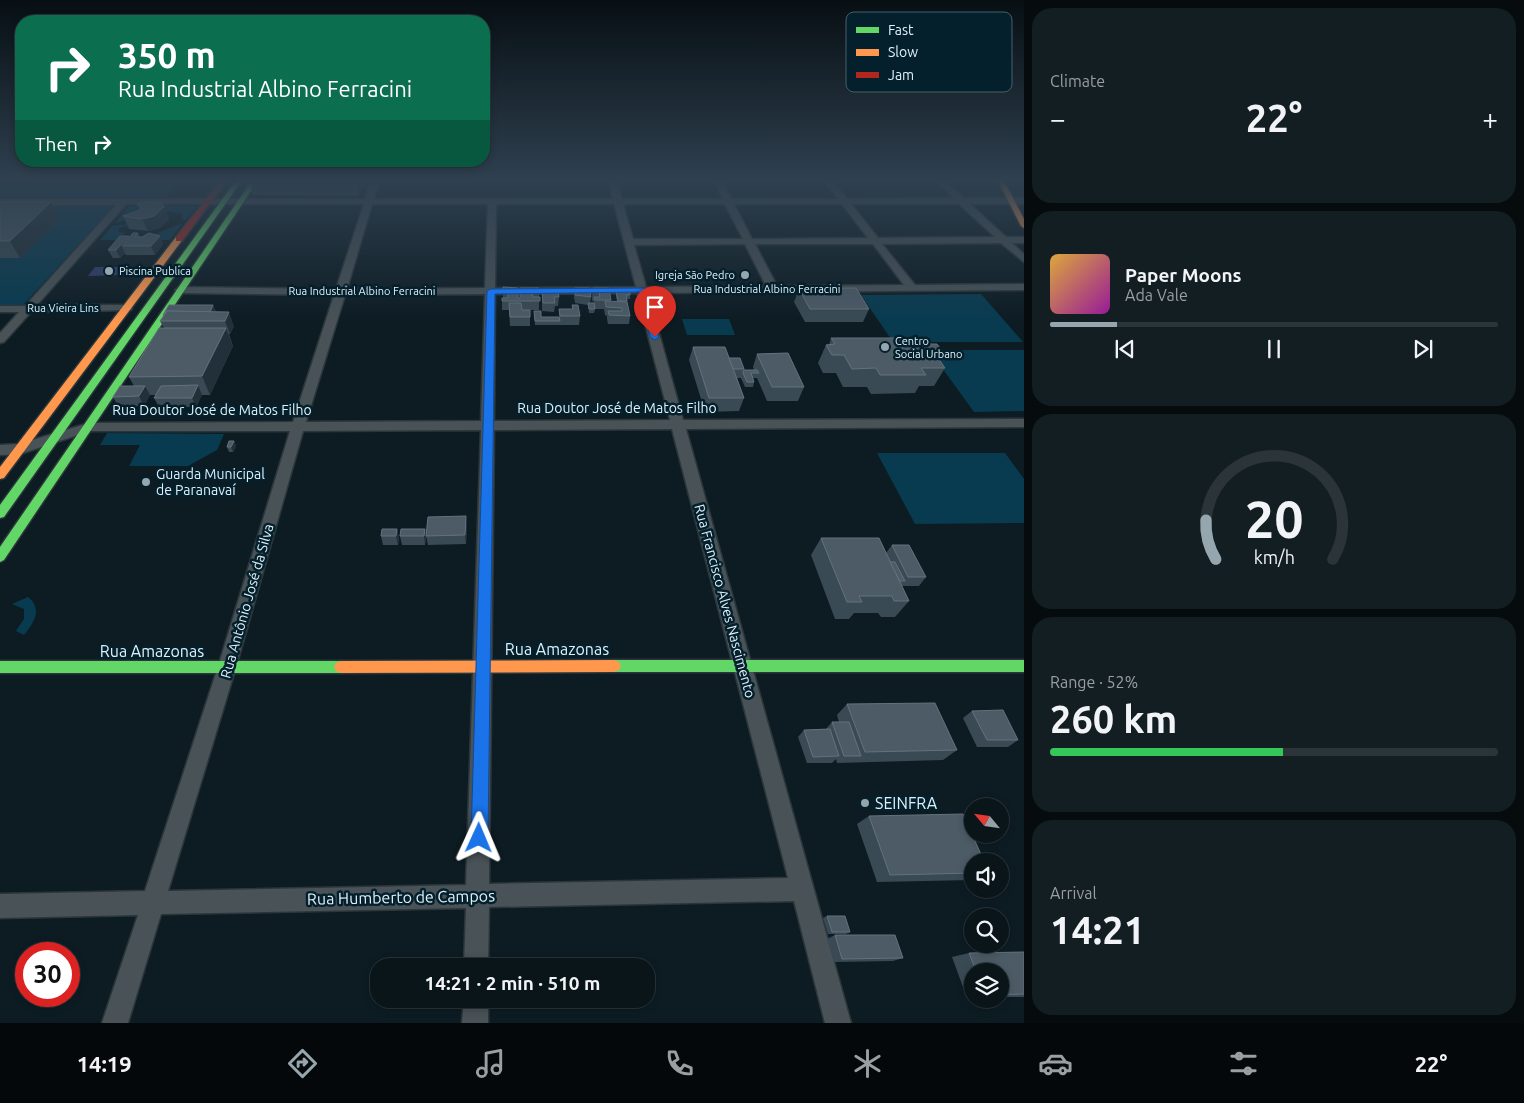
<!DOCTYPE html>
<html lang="en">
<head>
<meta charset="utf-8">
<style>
	body { margin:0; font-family:Ubuntu,sans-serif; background:#131e23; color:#f1f3f6; height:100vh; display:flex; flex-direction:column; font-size:19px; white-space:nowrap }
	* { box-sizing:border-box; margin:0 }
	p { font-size:16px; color:#999fa2 }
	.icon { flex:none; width:28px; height:28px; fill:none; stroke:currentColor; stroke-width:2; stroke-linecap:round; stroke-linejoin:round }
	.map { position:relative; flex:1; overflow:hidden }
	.details { display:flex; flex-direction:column; gap:8px; padding:8px; background:#060c0e; width:500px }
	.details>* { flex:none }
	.guide { position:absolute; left:15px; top:15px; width:475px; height:152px; border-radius:20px; box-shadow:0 2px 8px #0003,0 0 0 1px #2a3439; background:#0b6e4f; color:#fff; overflow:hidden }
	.needle { width:32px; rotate:299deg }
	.fabs { position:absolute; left:964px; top:798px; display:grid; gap:10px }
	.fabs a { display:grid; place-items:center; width:45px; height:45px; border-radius:50%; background:#0a151a; box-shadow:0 2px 8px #0003,0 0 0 1px #2a3439; font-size:25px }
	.speed { position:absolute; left:15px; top:942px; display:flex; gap:10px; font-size:25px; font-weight:700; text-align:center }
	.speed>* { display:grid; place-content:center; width:65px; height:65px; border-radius:50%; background:#0a151a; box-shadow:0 2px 8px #0003,0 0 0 1px #2a3439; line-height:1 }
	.speed .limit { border:8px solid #d22; background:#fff; color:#111 }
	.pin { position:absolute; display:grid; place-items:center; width:42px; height:42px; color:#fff; margin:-51px -21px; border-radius:50% 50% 50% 0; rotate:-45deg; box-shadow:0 0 5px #0007 }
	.pin .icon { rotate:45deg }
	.me { position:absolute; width:55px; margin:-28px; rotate:1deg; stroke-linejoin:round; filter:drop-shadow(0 0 4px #0008) }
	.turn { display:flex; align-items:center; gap:18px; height:105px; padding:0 20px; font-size:22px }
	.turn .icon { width:65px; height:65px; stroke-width:2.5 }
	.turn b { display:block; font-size:35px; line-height:42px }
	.then { display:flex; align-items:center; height:48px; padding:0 20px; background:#0003; gap:10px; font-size:19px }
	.big { font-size:38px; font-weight:700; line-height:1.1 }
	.details .card { flex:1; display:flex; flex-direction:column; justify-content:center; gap:8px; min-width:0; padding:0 18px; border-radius:20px; background:#131e23 }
	.details .dial { align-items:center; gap:0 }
	.dial svg { height:130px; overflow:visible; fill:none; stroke:#2a3439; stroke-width:7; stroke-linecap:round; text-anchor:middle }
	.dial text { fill:#f1f3f6; stroke:none }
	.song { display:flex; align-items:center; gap:15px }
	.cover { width:60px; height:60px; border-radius:8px; background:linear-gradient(135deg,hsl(40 70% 55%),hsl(300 70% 35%)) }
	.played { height:5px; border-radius:2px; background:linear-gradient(90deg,#96a6ae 15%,#2a3439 15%) }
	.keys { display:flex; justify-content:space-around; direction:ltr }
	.heat { display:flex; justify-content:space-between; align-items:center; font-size:28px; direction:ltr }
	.charge { height:8px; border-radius:4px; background:linear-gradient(90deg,#34c759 52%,#2a3439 0) }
	.trip { position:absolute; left:370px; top:958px; width:285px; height:50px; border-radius:20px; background:#0a151a; box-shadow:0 2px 8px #0003,0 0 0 1px #2a3439; font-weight:700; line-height:50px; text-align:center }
	.tab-bar { display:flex; height:80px; justify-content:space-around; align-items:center; background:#04080a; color:#999fa2 }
	.tab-bar .icon { width:35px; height:35px }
	.tab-bar .on { color:#96a6ae }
	.tab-bar b { font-size:22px; color:#f1f3f6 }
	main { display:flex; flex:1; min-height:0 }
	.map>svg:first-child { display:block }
</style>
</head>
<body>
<main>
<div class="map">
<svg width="1024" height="1023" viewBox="0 0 1024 1023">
	<rect width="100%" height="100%" fill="#0d1c23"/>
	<g fill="#083b50">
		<polygon points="0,179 181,179 166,198 0,198"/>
		<polygon points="116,204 22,306 0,306 0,206"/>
		<polygon points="129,206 196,206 197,207 186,220 182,220 182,214 162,211 115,223"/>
		<polygon points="135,223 119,228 119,232 126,233 120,236 128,238 156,236 155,234 183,223 170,240 100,240 112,226"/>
		<polygon points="981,294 1023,342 893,342 861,295"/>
		<polygon points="682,319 729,319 735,335 687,335"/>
		<polygon points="929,350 1024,350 1024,411 974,412"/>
		<polygon points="107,433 224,434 217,450 188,466 129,466 140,445 100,445"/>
		<polygon points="877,453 1005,453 1024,479 1024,523 915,524"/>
		<path d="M28,597C43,609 34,623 24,635L16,631L24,619V609L12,604Z"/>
	</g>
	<polygon fill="#323c6a" points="95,267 130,267 123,275 88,276"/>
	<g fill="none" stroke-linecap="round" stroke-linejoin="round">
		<defs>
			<g id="street">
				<path d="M372,179H380L374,199H613L608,179H616L622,199H723L713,179H721L731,199H838L823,179H831L847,199L954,198L934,179H943L964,198H1024V204H970L1006,237H1024V243H1012L1024,254V262L1001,243L882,244L915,285L1024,284V290L648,293L683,420L1024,419V427L686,429L851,1023H825L794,901L489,907L488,966H464L466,908L161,914L128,1023H102L138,915L0,918V894L145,891L218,667L290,431H90L20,454L0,455V445L19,444L89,423L293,422L334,295L180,293L175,290L180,287L336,289L364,204H126L37,305H127L132,308L131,310L31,312L4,342L0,343V333L19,312H0V306H25L116,205H0V199H365ZM372,204H488L485,288L347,289ZM496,204H614L636,287L495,288ZM623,204H725L743,239H633ZM734,204H842L868,238L752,239ZM851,204H959L995,237L878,238ZM745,244L766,286L646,287L634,245ZM755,244H873L904,285L777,286ZM637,293L670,420L494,421L495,294ZM485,294L481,421L306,422L345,295ZM672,429L788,878L489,884L494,430ZM481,430L466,885L168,891L236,667L303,431Z"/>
				<polygon points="464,999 488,999 488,1023 462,1023"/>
			</g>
			<g id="fast">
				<polygon points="237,179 243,179 4,517 0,518 0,505"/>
				<polygon points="253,179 259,179 4,560 0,562 0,547"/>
				<polygon points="614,660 1024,660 1024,672 614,672 609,670 607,666 609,662"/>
				<polygon points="0,661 341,661 346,663 348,667 346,671 341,673 0,673"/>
			</g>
			<g id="slow">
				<polygon points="997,179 1003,179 1024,219 1024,228 1021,226"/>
				<polygon points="176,237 183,239 4,478 0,479 0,467"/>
				<polygon points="614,660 619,662 621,666 619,670 614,672 341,673 336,671 334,667 336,663 341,661"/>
			</g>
			<polygon id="jam" points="222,179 228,179 182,241 176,241 176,237"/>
		</defs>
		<use href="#street" stroke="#2b363a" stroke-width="3"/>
		<use href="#fast" stroke="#2b363a" stroke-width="3"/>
		<use href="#slow" stroke="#2b363a" stroke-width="3"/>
		<use href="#jam" stroke="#2b363a" stroke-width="3"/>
		<use href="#street" fill="#485257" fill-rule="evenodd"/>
		<use href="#fast" fill="#63d668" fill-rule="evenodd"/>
		<use href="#slow" fill="#ff974d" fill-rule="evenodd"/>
		<use href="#jam" fill="#b3261e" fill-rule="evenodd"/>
	</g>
	<g fill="#3a4a54">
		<polygon points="249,179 366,179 359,196 253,195"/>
		<polygon points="0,202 51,202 60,219 20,258 0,258"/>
		<polygon points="137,204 164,207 169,219 160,228 148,231 129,229 123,216 140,210"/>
		<polygon points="138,233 140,237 160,236 163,244 155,255 126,255 125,253 120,258 113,258 108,250 129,237"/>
		<polygon points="503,287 518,298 520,298 539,288 539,310 522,310 530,317 530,326 510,326 509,310 502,310 502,301 503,298"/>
		<polygon points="575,288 591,297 590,303 593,303 594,301 592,301 592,297 593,288 611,300 611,302 617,302 616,296 616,292 630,295 630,299 627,299 630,316 629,324 608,324 607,319 607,316 605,315 604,309 595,309 594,313 589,313 588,305 575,303 574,297"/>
		<polygon points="799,289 869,309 863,322 805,322 794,302"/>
		<polygon points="542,290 559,297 558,306 555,306 554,312 542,311"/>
		<polygon points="213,305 216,312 234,326 230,334 229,334 233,346 210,395 202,395 196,407 159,407 154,398 156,395 150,395 144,406 118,406 113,397 134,386 129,377 164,328 160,321 163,317 163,315"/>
		<polygon points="572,305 580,316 579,325 535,325 534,311 541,317 559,317 559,309 572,309"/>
		<polygon points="831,338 931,344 945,354 941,361 945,368 934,386 919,386 915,393 871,394 867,387 843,387 836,373 823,373 818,363 826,345 829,345"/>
		<polygon points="693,347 729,358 744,369 744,370 754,370 753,367 757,354 804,387 798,401 767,401 757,378 753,378 754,382 753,387 745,387 741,378 737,378 744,398 739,411 705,412 689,360"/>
		<polygon points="234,441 236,446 233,452 229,452 227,447"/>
		<polygon points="467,525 466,544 428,545 426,536"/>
		<polygon points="397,529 399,538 398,545 383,545 381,536"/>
		<polygon points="425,529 426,538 425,545 402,545 400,536"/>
		<polygon points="821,538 886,553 892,545 926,577 919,586 902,586 909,601 895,617 881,617 878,613 854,613 849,619 835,619 811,555"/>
		<polygon points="847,704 957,750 943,760 837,763 836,759 832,763 807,763 798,737 804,730 826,729 832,722 839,722 837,715"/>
		<polygon points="972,711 1018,740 1008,747 977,747 963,718"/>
		<polygon points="869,816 972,861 972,880 877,882 857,824"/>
		<polygon points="827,916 850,932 846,934 828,934 823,918"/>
		<polygon points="835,935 903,958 893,961 834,962 827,939"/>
		<polygon points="1024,952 1024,997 1000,997 1000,971 972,971 972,998 967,998 952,957 969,953"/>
	</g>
	<g fill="#213039">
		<polygon points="357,179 366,179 359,196 356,180"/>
		<polygon points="51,202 60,219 20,258 10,241"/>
		<polygon points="164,207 169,219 160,228 148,231 142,219"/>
		<polygon points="129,236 133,245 122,246 125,253 120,258 116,250"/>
		<polygon points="160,236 163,244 155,255 151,246"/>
		<polygon points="213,305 217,314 208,315"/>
		<polygon points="229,312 234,326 230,334 225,321"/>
		<polygon points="226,328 233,346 210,395 202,376"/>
		<polygon points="198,385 202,395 196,407 192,398"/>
		<polygon points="145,386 150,395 144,406 139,396"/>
		<polygon points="234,441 236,446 233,452 231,447"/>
		<polygon points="466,516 467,525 466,544 465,535"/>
		<polygon points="397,529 399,538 398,545 396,536"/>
		<polygon points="425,529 426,538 425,545 424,536"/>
	</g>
	<g fill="#4c5b66" stroke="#63737d">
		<polygon points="249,179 357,179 356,180"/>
		<polygon points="0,202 51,202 10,241 0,241"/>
		<polygon points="146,202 162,203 164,207 154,216 142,219 123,216 140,210 142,208 137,204"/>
		<polygon points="133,233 138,233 135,237 142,237 149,233 160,236 151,246 122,246"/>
		<polygon points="120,236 129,236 116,250 108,250"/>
		<polygon points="503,287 518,288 518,298 520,298 520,288 539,288 539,291 532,292 533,297 540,297 540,301 502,301 502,298 508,298 508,292 503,292"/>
		<polygon points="575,288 589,288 591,297 575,295"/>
		<polygon points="593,288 609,288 611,300 595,300 594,297 600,297 599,292 593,292"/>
		<polygon points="856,288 869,309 810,309 799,289"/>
		<polygon points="542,290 558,290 559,297 554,297 555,303 543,303"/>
		<polygon points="616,292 630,292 630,295 626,295 627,301 618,301"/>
		<polygon points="605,301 627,302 630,316 609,315 608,311 622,311 622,308 606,307"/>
		<polygon points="509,303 521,303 522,310 530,310 530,317 510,317"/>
		<polygon points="588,303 594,303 595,309 589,309"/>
		<polygon points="169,305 213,305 210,312 167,311 164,315 163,315"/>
		<polygon points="572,305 578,305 580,316 560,316 559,309 573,309"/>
		<polygon points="167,311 229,312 225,321 160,321"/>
		<polygon points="534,311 541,311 541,317 559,317 560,321 535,321"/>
		<polygon points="159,328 226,328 202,376 129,377"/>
		<polygon points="831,338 926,338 931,344 937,344 945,354 935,354 945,368 921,368 926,375 880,375 876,368 852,369 844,355 832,355 826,345 835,344"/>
		<polygon points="693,347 725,347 744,398 709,398"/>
		<polygon points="788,353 804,387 772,387 757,354"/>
		<polygon points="729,358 740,358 744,369 733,369"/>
		<polygon points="744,370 757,370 759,373 751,373 754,382 747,382 743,373"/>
		<polygon points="198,385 192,398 154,398 161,386"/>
		<polygon points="120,386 145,386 139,396 113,397"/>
		<polygon points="229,441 234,441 231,447 227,447"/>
		<polygon points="466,516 465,535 426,536 428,517"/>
		<polygon points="382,529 397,529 396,536 381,536"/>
		<polygon points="401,529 425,529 424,536 400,536"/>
		<polygon points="821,538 879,538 909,601 894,601 892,596 859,596 862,602 847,602"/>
		<polygon points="892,545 909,545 926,577 908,577"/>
		<polygon points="890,562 895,562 905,581 900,581"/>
		<polygon points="935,703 957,750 865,752 847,704"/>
		<polygon points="1003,710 1018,740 987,740 972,711"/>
		<polygon points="832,722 849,722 861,756 844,756"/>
		<polygon points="830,729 839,756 813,757 804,730"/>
		<polygon points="963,814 984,861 972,861 972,873 890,875 869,816"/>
		<polygon points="827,916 845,916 850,932 832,932"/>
		<polygon points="835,935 895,935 903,958 842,959"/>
		<polygon points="1024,952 1024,994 1000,995 1000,971 976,971 969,953"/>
	</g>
	<linearGradient id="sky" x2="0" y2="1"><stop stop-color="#070f13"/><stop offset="0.56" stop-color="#2f4050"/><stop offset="1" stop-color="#2f4050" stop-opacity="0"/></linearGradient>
	<rect width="1024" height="322" fill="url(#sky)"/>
	<polygon fill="#1a73e8" stroke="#114b97" points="645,288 659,337 655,340 650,337 639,292 495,294 488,838 485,843 479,846 474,843 471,838 487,291 491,289"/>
	<g fill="#96a6ae" stroke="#04202c" stroke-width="2">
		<circle cx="109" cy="271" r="5"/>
		<circle cx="745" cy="275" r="5"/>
		<circle cx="885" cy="347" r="5"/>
		<circle cx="146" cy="482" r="5"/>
		<circle cx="865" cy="803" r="5"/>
	</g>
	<g text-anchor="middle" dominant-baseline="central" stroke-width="5" stroke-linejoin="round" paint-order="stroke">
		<g font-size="11" fill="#e0f0f9" stroke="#04202c" text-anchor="start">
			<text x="119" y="271">Piscina Publica</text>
			<text x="735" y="275" text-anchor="end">Igreja São Pedro</text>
			<text x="895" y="341">Centro<tspan x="895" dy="13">Social Urbano</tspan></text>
		</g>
		<g font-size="11" fill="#e0f0f9" stroke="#04202c">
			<text x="767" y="289">Rua Industrial Albino Ferracini</text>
			<text x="362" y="291">Rua Industrial Albino Ferracini</text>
			<text x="63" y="308">Rua Vieira Lins</text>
		</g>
		<g font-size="14" fill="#e0f0f9" stroke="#04202c">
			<text x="617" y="408">Rua Doutor José de Matos Filho</text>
			<text x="212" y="410">Rua Doutor José de Matos Filho</text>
			<text transform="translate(247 601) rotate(-74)">Rua Antônio José da Silva</text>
			<text transform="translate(725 601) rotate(75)">Rua Francisco Alves Nascimento</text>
		</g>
		<g font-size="14" fill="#e0f0f9" stroke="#04202c" text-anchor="start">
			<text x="156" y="474">Guarda Municipal<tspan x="156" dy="16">de Paranavaí</tspan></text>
		</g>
		<g font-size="16" fill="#e0f0f9" stroke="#04202c">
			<text x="557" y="649">Rua Amazonas</text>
			<text x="152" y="651">Rua Amazonas</text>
			<text transform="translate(401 897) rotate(-1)">Rua Humberto de Campos</text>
		</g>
		<g font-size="16" fill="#e0f0f9" stroke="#04202c" text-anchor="start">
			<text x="875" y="803">SEINFRA</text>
		</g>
	</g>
	<rect x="846" y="12" width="166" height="80" rx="8" fill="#04202c" stroke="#465e6a" stroke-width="1"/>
	<rect x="856" y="27" width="23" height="6" fill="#63d668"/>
	<rect x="856" y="49" width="23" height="7" fill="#ff974d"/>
	<rect x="856" y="72" width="23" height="6" fill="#b3261e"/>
	<g font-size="14" fill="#e0f0f9">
		<text x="888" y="35">Fast</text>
		<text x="888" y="57">Slow</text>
		<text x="888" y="80">Jam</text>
	</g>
</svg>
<div class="fabs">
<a><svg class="needle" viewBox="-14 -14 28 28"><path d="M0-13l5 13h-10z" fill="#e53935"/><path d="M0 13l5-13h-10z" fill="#999fa2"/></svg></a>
<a><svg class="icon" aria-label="sound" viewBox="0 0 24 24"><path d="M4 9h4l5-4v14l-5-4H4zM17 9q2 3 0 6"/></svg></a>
<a><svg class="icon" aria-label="search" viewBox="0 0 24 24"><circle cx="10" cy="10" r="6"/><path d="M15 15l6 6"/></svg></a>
<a><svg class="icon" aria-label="layers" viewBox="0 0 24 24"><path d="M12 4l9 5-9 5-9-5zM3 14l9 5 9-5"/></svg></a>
</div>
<div class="speed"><div class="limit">30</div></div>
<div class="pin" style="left:655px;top:337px;background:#d93025"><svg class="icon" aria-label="arrive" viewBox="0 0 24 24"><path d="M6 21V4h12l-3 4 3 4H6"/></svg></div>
<svg class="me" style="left:479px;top:838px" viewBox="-20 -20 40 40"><path d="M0-17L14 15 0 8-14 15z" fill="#1a73e8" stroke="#fff" stroke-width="4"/></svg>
<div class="trip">14:21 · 2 min · 510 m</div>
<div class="guide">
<div class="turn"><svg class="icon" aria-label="right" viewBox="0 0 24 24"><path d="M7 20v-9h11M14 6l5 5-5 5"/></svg><div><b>350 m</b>Rua Industrial Albino Ferracini</div></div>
<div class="then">Then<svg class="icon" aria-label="right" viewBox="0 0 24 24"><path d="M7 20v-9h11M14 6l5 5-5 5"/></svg></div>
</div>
</div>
<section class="details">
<div class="card"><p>Climate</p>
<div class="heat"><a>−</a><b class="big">22°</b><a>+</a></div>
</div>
<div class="card">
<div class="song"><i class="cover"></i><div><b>Paper Moons</b><p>Ada Vale</p></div></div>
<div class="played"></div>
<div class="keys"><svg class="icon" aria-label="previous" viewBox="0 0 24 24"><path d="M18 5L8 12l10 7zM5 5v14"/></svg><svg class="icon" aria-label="pause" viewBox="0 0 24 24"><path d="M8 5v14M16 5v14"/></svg><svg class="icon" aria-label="next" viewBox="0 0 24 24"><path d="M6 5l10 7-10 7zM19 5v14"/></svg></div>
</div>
<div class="card dial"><svg viewBox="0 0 100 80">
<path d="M14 69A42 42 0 1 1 86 69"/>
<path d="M14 69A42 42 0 0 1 8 45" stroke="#96a6ae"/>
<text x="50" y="56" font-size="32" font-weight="700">20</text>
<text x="50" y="72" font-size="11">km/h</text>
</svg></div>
<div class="card"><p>Range · 52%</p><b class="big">260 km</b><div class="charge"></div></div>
<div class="card"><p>Arrival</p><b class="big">14:21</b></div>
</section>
</main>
<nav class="tab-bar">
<b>14:19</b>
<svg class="icon on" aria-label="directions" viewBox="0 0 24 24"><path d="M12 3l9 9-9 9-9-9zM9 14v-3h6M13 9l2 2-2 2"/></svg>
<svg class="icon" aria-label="music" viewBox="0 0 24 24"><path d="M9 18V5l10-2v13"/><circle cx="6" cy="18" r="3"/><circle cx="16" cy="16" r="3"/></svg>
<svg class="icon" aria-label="phone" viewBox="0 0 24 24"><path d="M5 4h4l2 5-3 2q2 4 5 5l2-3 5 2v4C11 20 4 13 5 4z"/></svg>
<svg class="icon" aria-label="climate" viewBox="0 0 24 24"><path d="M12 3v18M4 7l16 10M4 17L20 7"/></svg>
<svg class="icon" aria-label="car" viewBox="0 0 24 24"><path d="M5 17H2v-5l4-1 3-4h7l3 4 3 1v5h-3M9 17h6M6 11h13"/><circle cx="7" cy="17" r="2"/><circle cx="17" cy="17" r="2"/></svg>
<svg class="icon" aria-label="filters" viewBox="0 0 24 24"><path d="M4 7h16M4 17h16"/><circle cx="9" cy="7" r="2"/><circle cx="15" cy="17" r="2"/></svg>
<b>22°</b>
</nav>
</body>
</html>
